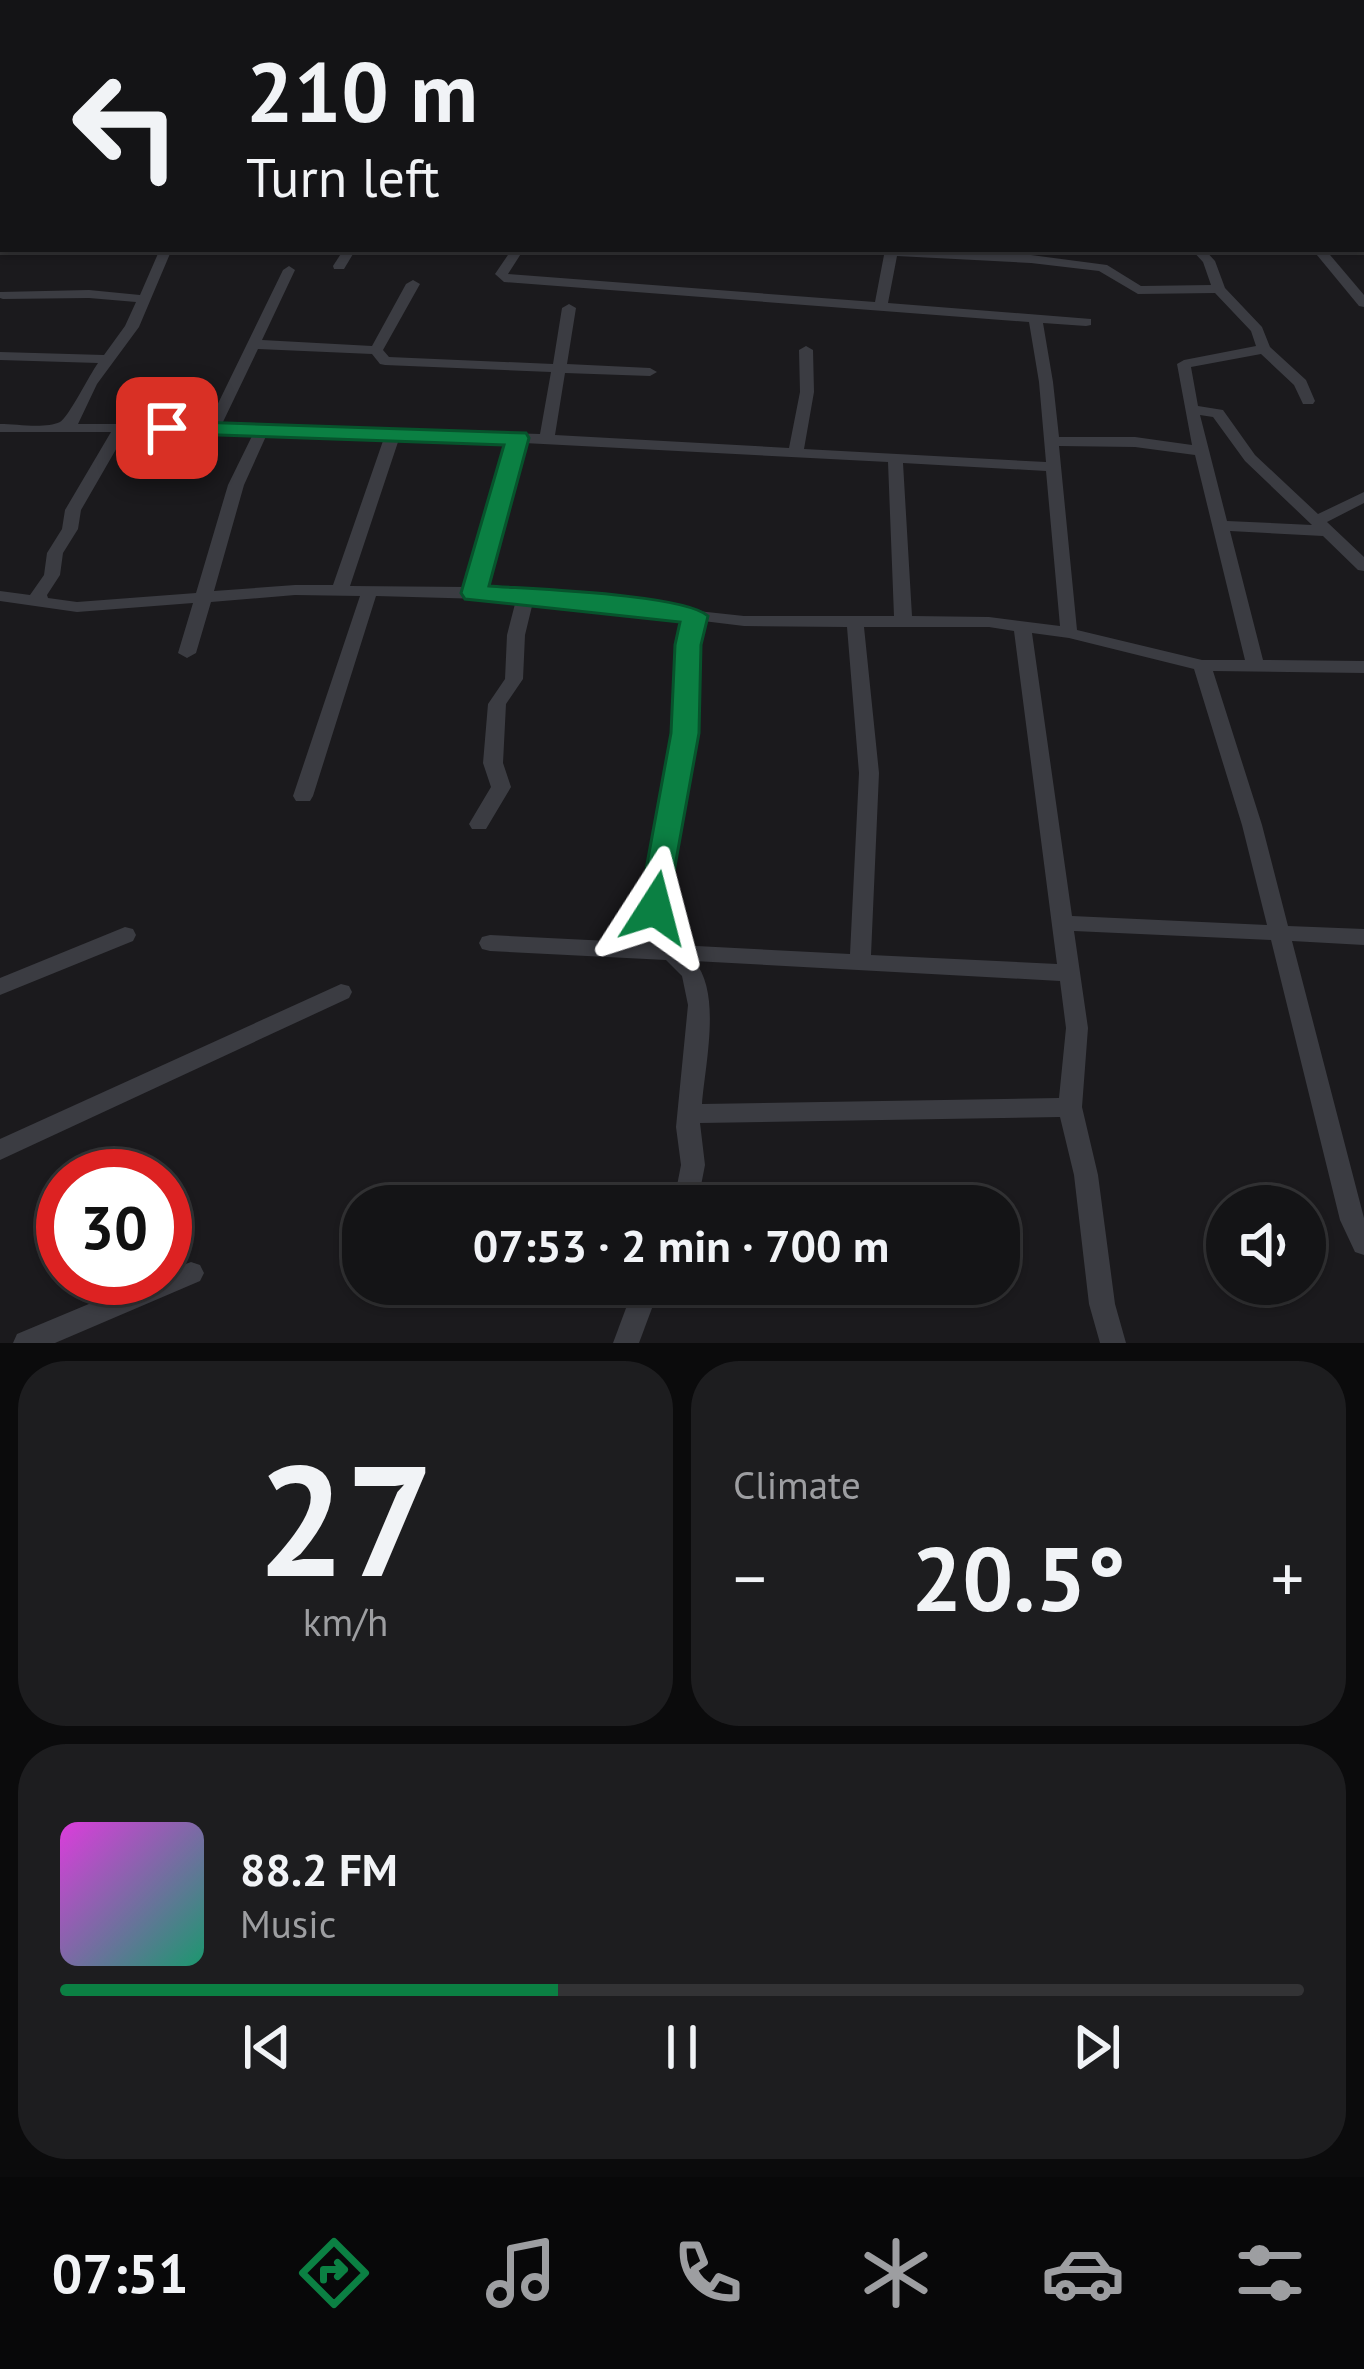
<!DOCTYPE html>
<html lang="en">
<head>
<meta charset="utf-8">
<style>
	body { margin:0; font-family:"PT Sans",sans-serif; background:#1d1d1f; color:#f1f3f6; height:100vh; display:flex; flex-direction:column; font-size:45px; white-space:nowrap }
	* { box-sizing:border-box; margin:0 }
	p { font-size:39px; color:#9d9ea1 }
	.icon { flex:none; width:66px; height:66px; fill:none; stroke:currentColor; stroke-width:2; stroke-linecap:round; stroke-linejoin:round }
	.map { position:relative; height:1343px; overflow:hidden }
	.drawer { display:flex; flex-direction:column; gap:18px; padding:18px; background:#0b0b0c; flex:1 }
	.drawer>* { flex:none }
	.hud { position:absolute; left:0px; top:0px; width:1365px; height:252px; box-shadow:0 3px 9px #0004,0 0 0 3px #333335; background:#141416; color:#f1f3f6; overflow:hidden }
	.fabs { position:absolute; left:1206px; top:1185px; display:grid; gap:24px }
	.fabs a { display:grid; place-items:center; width:120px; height:120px; border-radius:50%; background:#141416; box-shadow:0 3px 9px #0004,0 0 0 3px #333335; font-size:60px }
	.speed { position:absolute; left:36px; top:1149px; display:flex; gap:24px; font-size:60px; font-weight:700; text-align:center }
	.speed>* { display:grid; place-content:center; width:156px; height:156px; border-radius:50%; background:#141416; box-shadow:0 3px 9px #0004,0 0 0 3px #333335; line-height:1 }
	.speed .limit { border:18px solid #d22; background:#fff; color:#111 }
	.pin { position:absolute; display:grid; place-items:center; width:102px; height:102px; color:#fff; margin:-51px; border-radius:24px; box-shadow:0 6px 18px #0006 }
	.me { position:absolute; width:132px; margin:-66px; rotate:9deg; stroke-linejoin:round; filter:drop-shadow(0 0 9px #0008) }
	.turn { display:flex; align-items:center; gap:42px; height:252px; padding:0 48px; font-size:54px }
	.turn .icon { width:156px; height:156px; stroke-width:2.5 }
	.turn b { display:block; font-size:84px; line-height:102px }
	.big { font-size:90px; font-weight:700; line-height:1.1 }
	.drawer .card { flex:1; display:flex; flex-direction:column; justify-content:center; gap:18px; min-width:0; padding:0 42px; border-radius:48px; background:#1d1d1f }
	.drawer .dial { align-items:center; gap:0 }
	.dial b { font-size:156px; line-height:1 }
	.song { display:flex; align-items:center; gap:36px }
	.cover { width:144px; height:144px; border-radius:18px; background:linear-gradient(135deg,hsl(300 70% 55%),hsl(160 70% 35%)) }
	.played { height:12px; border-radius:6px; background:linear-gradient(90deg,#0b8043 40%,#333335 40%) }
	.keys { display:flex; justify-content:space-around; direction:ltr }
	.heat { display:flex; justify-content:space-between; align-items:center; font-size:66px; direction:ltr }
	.drawer .tiles { flex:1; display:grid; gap:18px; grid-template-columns:1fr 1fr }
	.card:last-child { grid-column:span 2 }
	.trip { position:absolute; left:342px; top:1185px; width:678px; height:120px; border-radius:48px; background:#141416; box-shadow:0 3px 9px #0004,0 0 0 3px #333335; font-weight:700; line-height:120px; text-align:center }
	.tabs { display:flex; height:192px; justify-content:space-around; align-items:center; background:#080809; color:#9d9ea1 }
	.tabs .icon { width:84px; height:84px }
	.tabs .on { color:#0b8043 }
	.tabs b { font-size:54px; color:#f1f3f6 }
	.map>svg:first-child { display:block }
</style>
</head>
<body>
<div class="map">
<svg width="1364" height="1343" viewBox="0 0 1364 1343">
	<rect width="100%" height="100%" fill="#1b1a1d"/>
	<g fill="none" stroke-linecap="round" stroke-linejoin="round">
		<g fill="#3b3c42" fill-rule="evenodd">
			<polygon points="0,0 12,0 0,7"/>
			<polygon points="465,0 475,0 473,3 463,3"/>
			<polygon points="557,0 567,0 565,3 555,3"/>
			<polygon points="650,0 660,0 659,3 649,3"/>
			<rect x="737" y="0" width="10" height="3"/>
			<rect x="934" y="0" width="10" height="3"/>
			<rect x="1023" y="0" width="10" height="3"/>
			<polygon points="1125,0 1135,0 1133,3 1123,3"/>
			<polygon points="1192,0 1202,0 1204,3 1194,3"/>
			<polygon points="1298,0 1310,0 1313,3 1301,3"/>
			<rect x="0" y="27" width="3" height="6"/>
			<polygon points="1362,29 1364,30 1364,36 1362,35"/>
			<rect x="1362" y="43" width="2" height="6"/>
			<rect x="1362" y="78" width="2" height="7"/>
			<rect x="0" y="90" width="3" height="6"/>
			<rect x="1362" y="98" width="2" height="6"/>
			<polygon points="1362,169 1364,170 1364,180 1362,179"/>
			<rect x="1362" y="239" width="2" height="8"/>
			<path d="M160,249H172L139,327L97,384L78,424H208L283,270L289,266L295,270L262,340L372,346L406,284L413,280L420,284L383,350L389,357L553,364L562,308L569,304L576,308L567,364L650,368L657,372L650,376L565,373L555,435L789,448L800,392L799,350L806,346L813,350L814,392L804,449L1046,462L1039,382L1029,322L504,282L495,274L512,249H524L508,274L875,302L884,255L838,253L832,249H911L1031,255L1107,265L1141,286L1211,285L1203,262L1191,249H1204L1215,261L1225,288L1262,327L1270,347L1306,380L1315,401L1313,404H1303L1294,385L1261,354L1191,367L1198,406L1223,410L1255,455L1318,514L1364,492V503L1327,522L1364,557V571L1358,570L1323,536L1230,531L1263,660L1364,661V673L1213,671L1262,825L1288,926L1364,929V945L1292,941L1364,1218V1255L1355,1252L1340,1220L1271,940L1074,931L1088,1028L1082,1107L1098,1175L1115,1304L1126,1343H1100L1089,1304L1074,1175L1060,1117L700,1123L705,1165L697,1206H673L681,1165L676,1127L688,1005L682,976L666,960L490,951L482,949L479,943L482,937L490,935L649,943L642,934L676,733L679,645L686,620L533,602L525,635L523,679L506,704L503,763L511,787L486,829H472L469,824L491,787L483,763L488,704L505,679L507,635L516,600L376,596L313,796L310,801H296L293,796L360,596L295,595L211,602L196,653L187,658L178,653L193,603L77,612L0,601V591L30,595L44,575L47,553L62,529L65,510L111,432H0V424C17,424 45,429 60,422C68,418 90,374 98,363L0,360V352L104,355L125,326L136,302L89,298L3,299L0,298V292L89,290L140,295ZM897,256L1031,263L1099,271L1138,294L1215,293L1251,331L1256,346L1184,360L1177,364L1192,445L1135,437H1059L1053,382L1043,323L1086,326L1091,325V319L888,303ZM258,349L372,354L380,364L385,365L551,372L540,434L222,424ZM1200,415L1213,417L1245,461L1312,525L1227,521ZM126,432L253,434L228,485L196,593L77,602L48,598L47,595L60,575L63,553L78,529L81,510ZM267,434L384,438L333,585H295L214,591L244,485ZM399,439L509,442L467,587L350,586ZM524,443L888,462L894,616H744L484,588ZM1059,446L1135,447L1195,455L1245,660H1202L1077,630ZM903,463L1046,471L1060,626L989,617L912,616ZM703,621L744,626L847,627L859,773L850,954L677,945L664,932L694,733L697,645ZM864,627H989L1014,631L1057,964L871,955L879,773ZM1032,633L1069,638L1194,669L1242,825L1267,925L1072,916ZM694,961L1060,981L1066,1028L1059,1098L702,1104C705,1065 722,992 694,961Z"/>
			<polygon points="344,249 356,249 344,269 334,269 333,266"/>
			<polygon points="1312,249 1325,249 1364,295 1364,307 1359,306"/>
			<polygon points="125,927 133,929 136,935 133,941 0,995 0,978"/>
			<polygon points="341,984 349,986 352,992 349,998 0,1160 0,1139"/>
			<polygon points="191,1262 200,1265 204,1273 200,1281 55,1343 13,1343 17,1334 151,1278 165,1278 165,1272"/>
			<polygon points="635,1284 661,1284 639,1343 613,1343"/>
		</g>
	</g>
	<path fill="#0b8043" stroke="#07532c" stroke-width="3" d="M167,421L526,433L529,438L489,586C529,589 684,594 708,616L701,645L699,733L666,916H644L639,908L671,733L675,645L680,622L465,599L461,593L504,445L159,433L156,428Z"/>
</svg>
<div class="fabs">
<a><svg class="icon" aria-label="sound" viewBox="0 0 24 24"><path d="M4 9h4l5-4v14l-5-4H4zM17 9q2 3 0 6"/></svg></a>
</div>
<div class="speed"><div class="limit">30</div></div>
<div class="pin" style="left:167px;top:428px;background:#d93025"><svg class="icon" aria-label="arrive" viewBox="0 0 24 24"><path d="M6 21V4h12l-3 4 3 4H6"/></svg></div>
<svg class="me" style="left:655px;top:908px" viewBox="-20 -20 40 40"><path d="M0-17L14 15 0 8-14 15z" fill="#0b8043" stroke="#fff" stroke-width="4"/></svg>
<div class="trip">07:53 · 2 min · 700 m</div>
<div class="hud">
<div class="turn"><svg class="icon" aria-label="left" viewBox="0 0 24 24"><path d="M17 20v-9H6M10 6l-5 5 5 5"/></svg><div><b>210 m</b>Turn left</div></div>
</div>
</div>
<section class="drawer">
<div class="tiles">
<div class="card dial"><b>27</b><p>km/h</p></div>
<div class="card"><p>Climate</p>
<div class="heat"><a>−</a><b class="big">20.5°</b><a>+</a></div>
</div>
<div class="card">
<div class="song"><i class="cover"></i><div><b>88.2 FM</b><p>Music</p></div></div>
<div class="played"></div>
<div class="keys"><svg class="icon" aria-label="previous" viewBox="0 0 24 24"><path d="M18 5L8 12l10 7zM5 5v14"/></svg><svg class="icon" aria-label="pause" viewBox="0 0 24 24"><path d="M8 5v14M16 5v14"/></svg><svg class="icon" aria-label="next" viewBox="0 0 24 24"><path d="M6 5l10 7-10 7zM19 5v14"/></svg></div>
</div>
</div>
</section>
<nav class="tabs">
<b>07:51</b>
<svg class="icon on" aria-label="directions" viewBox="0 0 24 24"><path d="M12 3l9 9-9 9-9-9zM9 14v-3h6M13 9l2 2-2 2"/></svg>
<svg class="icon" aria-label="music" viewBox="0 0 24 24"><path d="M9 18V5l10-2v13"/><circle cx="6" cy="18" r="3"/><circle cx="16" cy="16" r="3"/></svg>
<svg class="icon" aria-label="phone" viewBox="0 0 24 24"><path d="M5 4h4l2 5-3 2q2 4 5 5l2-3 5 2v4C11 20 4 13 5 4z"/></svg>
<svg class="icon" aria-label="climate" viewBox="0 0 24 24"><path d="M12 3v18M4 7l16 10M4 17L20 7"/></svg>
<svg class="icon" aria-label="car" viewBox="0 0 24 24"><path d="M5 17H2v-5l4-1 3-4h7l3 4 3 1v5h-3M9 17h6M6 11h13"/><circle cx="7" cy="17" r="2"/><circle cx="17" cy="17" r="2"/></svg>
<svg class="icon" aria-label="filters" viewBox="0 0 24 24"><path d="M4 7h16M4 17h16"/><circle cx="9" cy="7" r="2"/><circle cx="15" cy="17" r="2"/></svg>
</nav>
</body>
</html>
